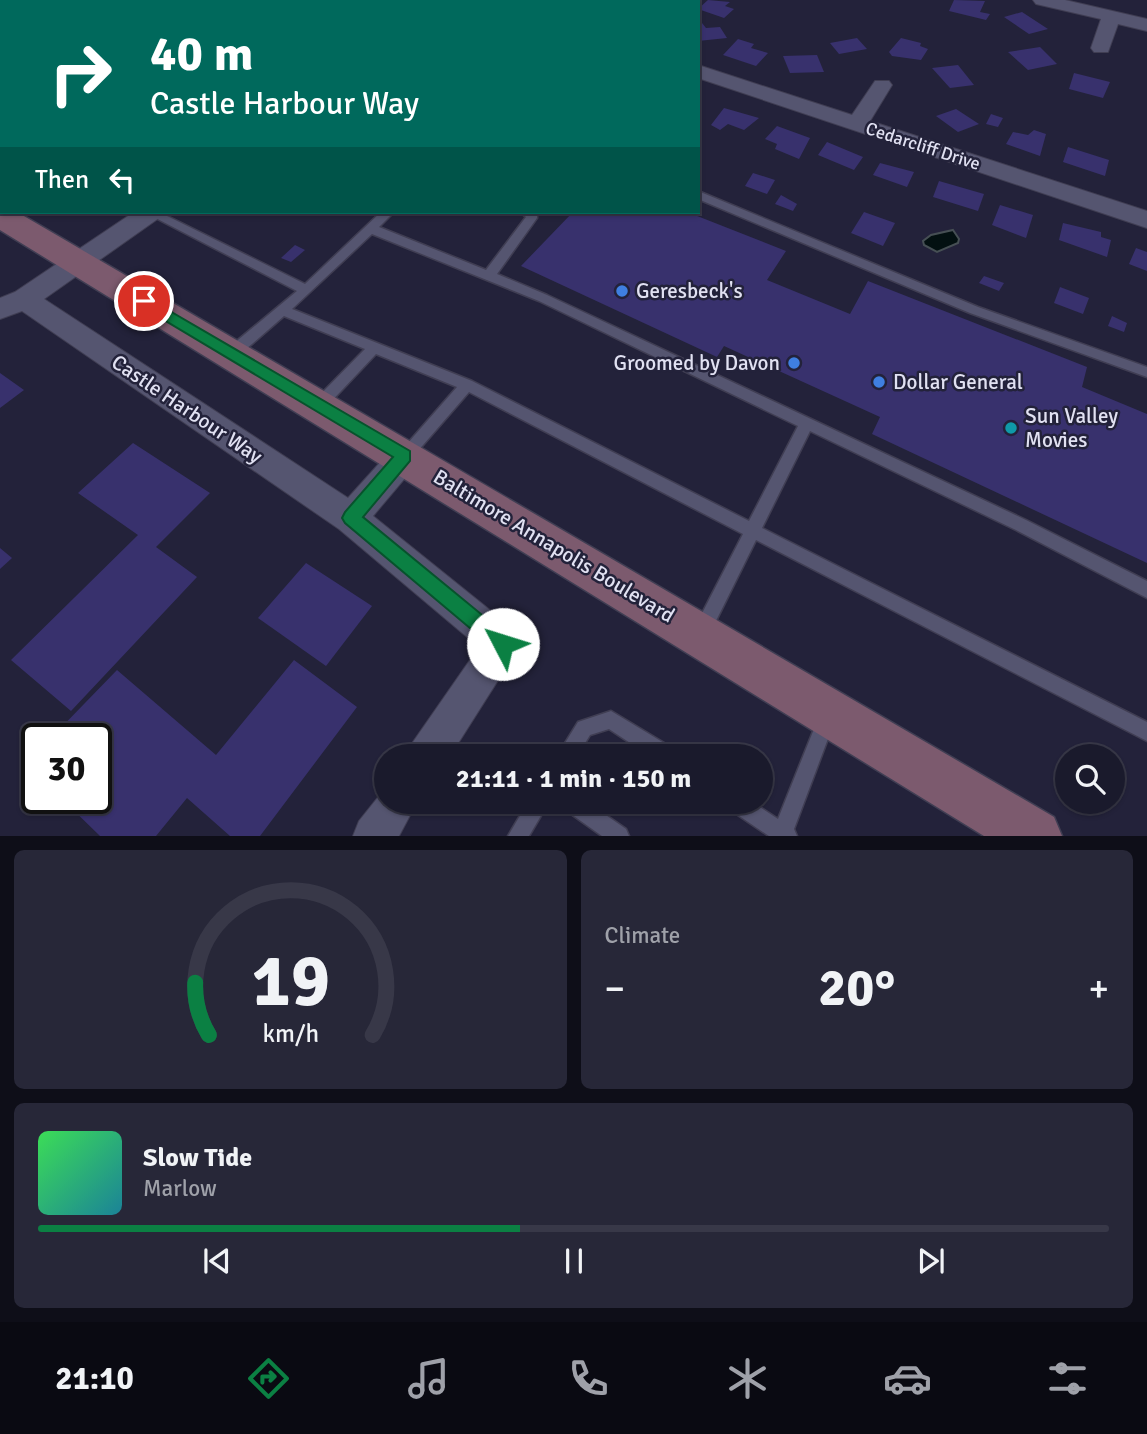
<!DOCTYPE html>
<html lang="en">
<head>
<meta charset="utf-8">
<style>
	body { margin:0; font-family:Signika,sans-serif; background:#272738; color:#f1f3f6; height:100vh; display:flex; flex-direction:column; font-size:26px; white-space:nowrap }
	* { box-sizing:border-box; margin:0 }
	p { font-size:23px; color:#9fa1a9 }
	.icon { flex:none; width:38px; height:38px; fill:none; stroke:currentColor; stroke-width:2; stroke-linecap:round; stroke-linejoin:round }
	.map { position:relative; height:836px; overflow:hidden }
	.side { display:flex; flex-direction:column; gap:14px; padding:14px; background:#0e0e18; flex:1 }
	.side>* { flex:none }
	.hud { position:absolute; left:0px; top:0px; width:700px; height:214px; box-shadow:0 2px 5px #0004,0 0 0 2px #383848; background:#00695c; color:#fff; overflow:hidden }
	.tools { position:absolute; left:1055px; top:744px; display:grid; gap:14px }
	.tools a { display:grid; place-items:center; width:70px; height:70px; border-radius:50%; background:#1a1a2c; box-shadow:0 2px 5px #0004,0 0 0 2px #383848; font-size:35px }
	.speed { position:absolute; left:21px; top:723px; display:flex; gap:14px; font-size:35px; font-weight:700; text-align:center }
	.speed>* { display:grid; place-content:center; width:91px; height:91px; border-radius:50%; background:#1a1a2c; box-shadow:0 2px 5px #0004,0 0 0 2px #383848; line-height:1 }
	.speed .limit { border:4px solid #111; border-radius:10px; background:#fff; color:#111 }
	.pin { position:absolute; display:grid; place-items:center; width:60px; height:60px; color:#fff; margin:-30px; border:4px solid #fff; border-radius:50%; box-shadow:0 2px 7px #0007 }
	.me { position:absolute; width:77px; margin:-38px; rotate:310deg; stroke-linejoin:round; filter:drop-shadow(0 0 5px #0008) }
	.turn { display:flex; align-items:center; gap:24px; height:147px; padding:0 35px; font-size:32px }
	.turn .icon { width:91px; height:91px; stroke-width:2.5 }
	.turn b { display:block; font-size:49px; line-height:60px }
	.then { display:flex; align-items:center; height:66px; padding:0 35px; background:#0003; gap:14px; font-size:26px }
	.big { font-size:52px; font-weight:800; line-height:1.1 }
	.side .card { flex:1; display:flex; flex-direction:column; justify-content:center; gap:10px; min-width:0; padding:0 24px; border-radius:10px; background:#272738 }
	.side .dial { align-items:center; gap:0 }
	.dial svg { height:182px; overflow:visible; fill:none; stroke:#383848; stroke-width:7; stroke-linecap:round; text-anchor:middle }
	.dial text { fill:#f1f3f6; stroke:none }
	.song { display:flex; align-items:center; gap:21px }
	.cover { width:84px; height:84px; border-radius:10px; background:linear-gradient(135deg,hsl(130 70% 55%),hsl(190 70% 35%)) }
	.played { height:7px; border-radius:4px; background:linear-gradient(90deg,#0b8043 45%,#383848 45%) }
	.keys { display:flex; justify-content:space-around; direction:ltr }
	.heat { display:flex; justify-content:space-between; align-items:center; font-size:38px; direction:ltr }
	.side .tiles { flex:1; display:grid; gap:14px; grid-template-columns:1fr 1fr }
	.card:last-child { grid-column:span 2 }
	.trip { position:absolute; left:374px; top:744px; width:399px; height:70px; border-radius:35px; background:#1a1a2c; box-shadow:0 2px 5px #0004,0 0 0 2px #383848; font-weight:800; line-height:70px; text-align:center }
	.dock { display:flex; height:112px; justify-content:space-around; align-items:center; background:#0a0a12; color:#9fa1a9 }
	.dock .icon { width:49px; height:49px }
	.dock .selected { color:#0b8043 }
	.dock b { font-size:32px; color:#f1f3f6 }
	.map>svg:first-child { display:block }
</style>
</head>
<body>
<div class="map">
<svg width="1147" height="836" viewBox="0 0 1147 836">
	<rect width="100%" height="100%" fill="#23223a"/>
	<polygon fill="#031011" stroke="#464f54" stroke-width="2" points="953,230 959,239 958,243 937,252 924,245 923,241 931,235"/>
	<g fill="#38316d">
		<polygon points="708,0 730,2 725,6 734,9 724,18 698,9"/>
		<polygon points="954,0 985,1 980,12 990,14 986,20 949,11"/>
		<polygon points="1022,12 1048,29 1029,34 1004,17"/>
		<polygon points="698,23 702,23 706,28 720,27 727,38 698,41"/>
		<polygon points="857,38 867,49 839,54 830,43"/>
		<polygon points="901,38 921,43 920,46 928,49 921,60 892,56 889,52"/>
		<polygon points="738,39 754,44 751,48 768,53 756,66 723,55"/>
		<polygon points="1040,47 1057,64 1028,70 1008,52"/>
		<polygon points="817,55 824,72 790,73 783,56"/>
		<polygon points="958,65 974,85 950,88 932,68"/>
		<polygon points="1074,73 1110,82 1103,98 1069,89"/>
		<polygon points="724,108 759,118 744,130 728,124 720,130 711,125"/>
		<polygon points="956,109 979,124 958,132 936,116"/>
		<polygon points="991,114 1003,118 998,127 986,124"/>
		<polygon points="777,126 810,138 799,159 775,149 777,144 765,139"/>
		<polygon points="1034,130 1046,134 1040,156 1006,144 1013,132 1028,135"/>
		<polygon points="827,142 863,157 854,170 818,155"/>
		<polygon points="1068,147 1109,160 1105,176 1063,162"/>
		<polygon points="880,163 914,172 907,187 873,175"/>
		<polygon points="753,173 775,180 767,194 745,186"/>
		<polygon points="939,181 984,194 978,211 933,197"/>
		<polygon points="781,195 797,204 793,211 775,204"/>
		<polygon points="1000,205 1033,215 1026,238 992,225"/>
		<polygon points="573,212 687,212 786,251 767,280 850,314 868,281 1087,367 1082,387 1147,414 1147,563 872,434 880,417 724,346 717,357 521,266"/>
		<polygon points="864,212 895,223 883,246 851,233"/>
		<polygon points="1063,223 1101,232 1101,237 1111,240 1107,257 1059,240"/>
		<polygon points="295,245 305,250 291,262 281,258"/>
		<polygon points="1136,248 1147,252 1147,271 1129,264"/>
		<polygon points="984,276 1004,283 999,291 979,283"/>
		<polygon points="1060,287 1089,298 1083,314 1054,303"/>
		<polygon points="1112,316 1127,323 1124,332 1108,326"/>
		<polygon points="0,373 24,390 0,408"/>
		<polygon points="133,443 210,493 156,547 197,577 71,711 11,660 138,535 78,493"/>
		<polygon points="0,548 12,558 0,569"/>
		<polygon points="306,563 372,606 326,666 258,618"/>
		<polygon points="294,660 357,707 260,836 230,836 187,798 156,836 100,836 61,798 96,798 96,738 51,738 117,670 216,755"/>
	</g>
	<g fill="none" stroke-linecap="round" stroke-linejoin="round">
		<defs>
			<g id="service">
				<polygon points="698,191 978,307 1147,367 1147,377 970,313 698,199"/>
				<path d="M144,212H159L305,284L381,212H394L379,227L486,270L526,217L520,212H537V218L497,274L547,295L1026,520L1147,581V598L1016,530L810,431L762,528L1147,722V741L756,540L707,639L701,641L695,639L693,633L695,627L743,534L469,392L410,460L405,462L400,460L398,456L400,452L457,387L376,354L324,409H314L312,405L314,401L365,349L284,316L237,357H227L225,353L227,349L297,291ZM372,234L539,301L798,426L749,521L472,381L292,309Z"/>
				<polygon points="611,711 674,749 676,756 650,756 609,729 590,735 577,756 557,756 578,722"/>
				<polygon points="826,711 832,714 835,720 794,829 797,836 769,836 729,809 727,802 752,802 778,819 820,714"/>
				<polygon points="528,802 549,802 529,836 508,836"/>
				<polygon points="561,802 587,802 626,829 629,836 602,836 564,809"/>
			</g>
			<g id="minor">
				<polygon points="66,0 88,0 89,2 67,2"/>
				<polygon points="164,0 184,0 163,2"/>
				<polygon points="653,0 672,0 652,2"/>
				<polygon points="1033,0 1065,0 1147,19 1147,31 1118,24 1108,52 1094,52 1091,48 1101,19 1036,4"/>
				<polygon points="698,65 852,115 875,81 889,81 892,85 870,121 1147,211 1147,228 698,78"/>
				<polygon points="134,212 163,212 159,218 44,299 348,498 394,447 405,443 416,447 420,456 416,465 373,516 516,631 521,644 450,756 407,756 413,742 479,647 339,529 22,311 0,319 0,298 15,292"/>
				<polygon points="387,786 387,802 417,802 399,836 353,836 359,821"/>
			</g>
			<polygon id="secondary" points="0,205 2,212 17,212 1054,817 1062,836 984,836 0,230"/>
		</defs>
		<use href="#service" stroke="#403e53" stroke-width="3"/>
		<use href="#minor" stroke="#403e53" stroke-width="2"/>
		<use href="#secondary" stroke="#403e53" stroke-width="3"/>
		<use href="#service" fill="#555570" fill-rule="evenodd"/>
		<use href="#minor" fill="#555570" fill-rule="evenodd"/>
		<use href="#secondary" fill="#7c5a6e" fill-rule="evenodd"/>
	</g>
	<polygon fill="#0b8043" stroke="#07532c" stroke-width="2" points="144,296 410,451 410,461 363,517 509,637 512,644 509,650 503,653 496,650 345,523 342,518 345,512 393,457 139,305 137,301"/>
	<g fill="#3f7fe0" stroke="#23223a" stroke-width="2.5">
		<circle cx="622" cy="291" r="7"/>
		<circle cx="794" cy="363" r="7"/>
		<circle cx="879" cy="382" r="7"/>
	</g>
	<circle fill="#0f9aa8" stroke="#23223a" stroke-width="2.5" cx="1011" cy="428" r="7"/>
	<g text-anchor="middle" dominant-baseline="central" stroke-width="5" stroke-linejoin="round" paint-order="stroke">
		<g font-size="18" fill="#e1e1f2" stroke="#23223a">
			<text transform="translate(923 146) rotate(18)">Cedarcliff Drive</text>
		</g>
		<g font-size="21" fill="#e1e1f2" stroke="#23223a" text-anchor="start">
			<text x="636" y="291">Geresbeck's</text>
			<text x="780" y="363" text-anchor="end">Groomed by Davon</text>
			<text x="893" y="382">Dollar General</text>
			<text x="1025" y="416">Sun Valley<tspan x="1025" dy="24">Movies</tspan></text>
		</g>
		<g font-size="21" fill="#e1e1f2" stroke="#23223a">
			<text transform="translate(187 409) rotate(34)">Castle Harbour Way</text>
			<text transform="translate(554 546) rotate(31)">Baltimore Annapolis Boulevard</text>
		</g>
	</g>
</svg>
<div class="tools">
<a><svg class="icon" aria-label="search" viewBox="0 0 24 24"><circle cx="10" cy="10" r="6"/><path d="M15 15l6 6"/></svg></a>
</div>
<div class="speed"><div class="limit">30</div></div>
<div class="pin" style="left:144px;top:301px;background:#d93025"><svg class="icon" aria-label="arrive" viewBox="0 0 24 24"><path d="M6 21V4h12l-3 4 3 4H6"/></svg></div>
<svg class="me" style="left:503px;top:644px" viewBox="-20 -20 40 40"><circle r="19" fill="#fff"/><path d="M0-13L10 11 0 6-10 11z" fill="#0b8043"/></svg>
<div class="trip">21:11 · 1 min · 150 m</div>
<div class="hud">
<div class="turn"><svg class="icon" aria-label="right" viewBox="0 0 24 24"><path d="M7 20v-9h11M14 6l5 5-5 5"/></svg><div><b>40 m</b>Castle Harbour Way</div></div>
<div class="then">Then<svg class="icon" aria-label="left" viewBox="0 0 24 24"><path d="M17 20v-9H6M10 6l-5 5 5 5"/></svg></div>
</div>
</div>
<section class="side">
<div class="tiles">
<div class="card dial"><svg viewBox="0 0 100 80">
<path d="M14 69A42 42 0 1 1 86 69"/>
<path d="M14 69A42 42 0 0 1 8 46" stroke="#0b8043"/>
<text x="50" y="56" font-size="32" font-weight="700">19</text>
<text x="50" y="72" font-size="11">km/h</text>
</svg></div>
<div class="card"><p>Climate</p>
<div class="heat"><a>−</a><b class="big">20°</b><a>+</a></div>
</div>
<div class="card">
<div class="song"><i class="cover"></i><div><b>Slow Tide</b><p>Marlow</p></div></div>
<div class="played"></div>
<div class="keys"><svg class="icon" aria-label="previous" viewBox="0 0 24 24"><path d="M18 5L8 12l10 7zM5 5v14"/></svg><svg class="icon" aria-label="pause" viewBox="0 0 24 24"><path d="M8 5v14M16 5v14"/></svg><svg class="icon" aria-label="next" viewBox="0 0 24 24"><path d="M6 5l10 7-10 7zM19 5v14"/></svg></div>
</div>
</div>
</section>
<nav class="dock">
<b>21:10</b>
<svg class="icon selected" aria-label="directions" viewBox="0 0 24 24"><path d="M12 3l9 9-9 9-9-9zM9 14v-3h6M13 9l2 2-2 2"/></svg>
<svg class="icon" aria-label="music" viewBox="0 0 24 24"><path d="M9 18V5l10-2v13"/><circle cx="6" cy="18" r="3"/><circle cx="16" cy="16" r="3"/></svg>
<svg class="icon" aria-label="phone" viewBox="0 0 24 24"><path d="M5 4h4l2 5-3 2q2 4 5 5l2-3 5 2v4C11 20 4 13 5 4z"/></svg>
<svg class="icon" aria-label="climate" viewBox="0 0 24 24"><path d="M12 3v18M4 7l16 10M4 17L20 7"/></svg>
<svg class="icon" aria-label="car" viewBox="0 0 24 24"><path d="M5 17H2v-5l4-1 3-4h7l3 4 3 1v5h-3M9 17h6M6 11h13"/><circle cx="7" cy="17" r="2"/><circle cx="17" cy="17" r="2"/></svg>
<svg class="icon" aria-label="filters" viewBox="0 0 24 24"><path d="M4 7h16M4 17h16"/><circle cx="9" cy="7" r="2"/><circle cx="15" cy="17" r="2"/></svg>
</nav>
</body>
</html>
